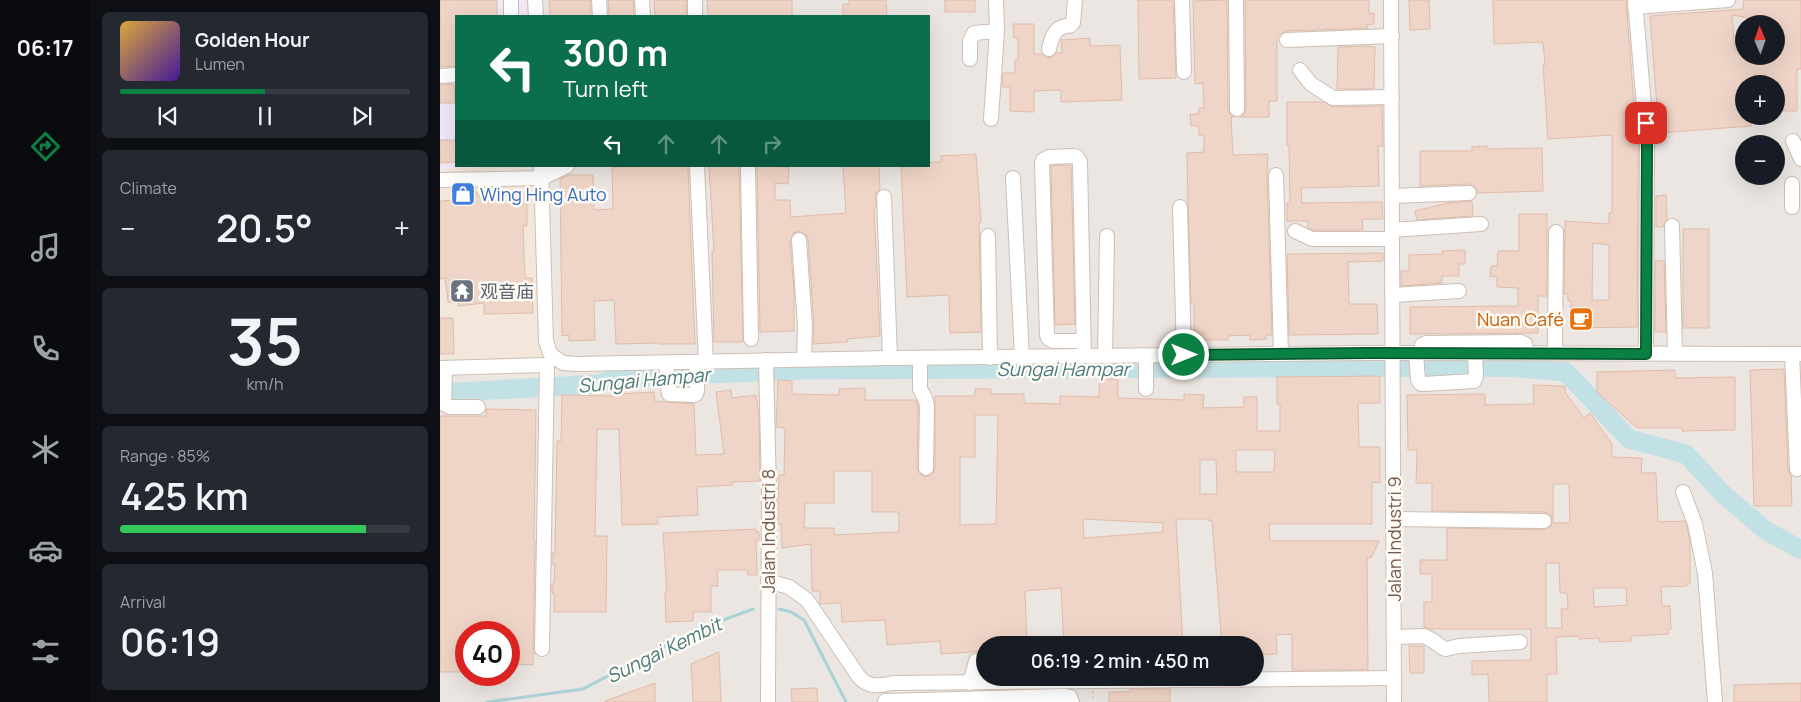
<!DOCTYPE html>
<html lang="en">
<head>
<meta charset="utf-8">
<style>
	body { margin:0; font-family:Manrope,"Noto Sans SC",sans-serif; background:#242831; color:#f1f3f6; height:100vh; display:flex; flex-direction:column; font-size:19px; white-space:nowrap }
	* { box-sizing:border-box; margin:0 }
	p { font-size:16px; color:#9ea1a6 }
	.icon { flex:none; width:28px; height:28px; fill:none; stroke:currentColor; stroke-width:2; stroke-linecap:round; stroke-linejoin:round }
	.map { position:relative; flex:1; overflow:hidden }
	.side { display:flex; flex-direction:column; gap:12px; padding:12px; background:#0d0f14; width:350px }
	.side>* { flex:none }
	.banner { position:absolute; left:15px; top:15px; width:475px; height:152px; border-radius:0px; box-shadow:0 5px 20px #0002; background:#0b6e4f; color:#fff; overflow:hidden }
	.needle { width:32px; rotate:358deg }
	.buttons { position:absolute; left:1295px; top:15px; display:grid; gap:10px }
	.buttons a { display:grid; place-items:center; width:50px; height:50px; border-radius:50%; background:#171b24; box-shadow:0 5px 20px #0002; font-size:25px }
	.speed { position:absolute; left:15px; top:621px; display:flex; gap:10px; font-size:25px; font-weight:700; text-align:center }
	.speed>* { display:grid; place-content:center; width:65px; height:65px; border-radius:50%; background:#171b24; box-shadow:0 5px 20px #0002; line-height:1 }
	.speed .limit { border:8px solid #d22; background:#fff; color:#111 }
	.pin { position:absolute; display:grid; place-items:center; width:42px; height:42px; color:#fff; margin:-21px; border-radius:10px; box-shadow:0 2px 8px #0006 }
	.me { position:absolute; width:55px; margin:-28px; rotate:90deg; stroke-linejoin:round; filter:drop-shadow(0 0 4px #0008) }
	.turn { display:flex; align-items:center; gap:18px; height:105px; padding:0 25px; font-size:22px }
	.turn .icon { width:65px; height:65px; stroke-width:2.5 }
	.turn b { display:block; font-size:35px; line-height:42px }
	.lanes { display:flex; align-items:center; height:48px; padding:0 25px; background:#0003; justify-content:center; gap:25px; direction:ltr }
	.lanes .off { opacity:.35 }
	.big { font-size:38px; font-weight:600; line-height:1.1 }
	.side .widget { flex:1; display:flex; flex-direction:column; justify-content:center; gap:8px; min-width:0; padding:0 18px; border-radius:8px; background:#242831 }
	.side .dial { align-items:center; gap:0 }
	.dial b { font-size:65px; line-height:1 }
	.song { display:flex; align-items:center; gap:15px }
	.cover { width:60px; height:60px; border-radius:8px; background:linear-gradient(135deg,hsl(40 70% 55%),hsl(260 70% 35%)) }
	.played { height:5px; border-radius:2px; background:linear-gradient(90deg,#0b8043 50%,#363941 50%) }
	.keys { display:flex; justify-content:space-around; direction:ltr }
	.heat { display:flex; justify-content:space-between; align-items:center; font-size:28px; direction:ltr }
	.charge { height:8px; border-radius:4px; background:linear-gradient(90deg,#34c759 85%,#363941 0) }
	.trip { position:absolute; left:536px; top:636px; width:288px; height:50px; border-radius:25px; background:#171b24; box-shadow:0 5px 20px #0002; font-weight:600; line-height:50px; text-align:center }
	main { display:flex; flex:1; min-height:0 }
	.tab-bar { display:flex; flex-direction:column; width:90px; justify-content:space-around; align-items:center; background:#090b0e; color:#9ea1a6 }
	.tab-bar .icon { width:35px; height:35px }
	.tab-bar .active { color:#0b8043 }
	.tab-bar b { font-size:22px; color:#f1f3f6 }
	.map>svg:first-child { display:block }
</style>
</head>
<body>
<main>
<nav class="tab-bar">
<b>06:17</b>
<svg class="icon active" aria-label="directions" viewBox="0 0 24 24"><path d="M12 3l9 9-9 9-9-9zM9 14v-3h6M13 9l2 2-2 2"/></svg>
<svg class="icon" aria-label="music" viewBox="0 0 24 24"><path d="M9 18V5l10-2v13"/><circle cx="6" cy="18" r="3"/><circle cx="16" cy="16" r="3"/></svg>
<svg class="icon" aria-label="phone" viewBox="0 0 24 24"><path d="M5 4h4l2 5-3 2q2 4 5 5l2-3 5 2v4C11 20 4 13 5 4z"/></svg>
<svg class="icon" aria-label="climate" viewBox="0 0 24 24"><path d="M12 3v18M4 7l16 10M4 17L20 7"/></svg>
<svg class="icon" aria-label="car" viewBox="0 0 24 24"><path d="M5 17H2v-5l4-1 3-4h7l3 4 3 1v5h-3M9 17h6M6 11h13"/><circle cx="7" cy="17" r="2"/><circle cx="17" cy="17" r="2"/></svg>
<svg class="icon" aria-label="filters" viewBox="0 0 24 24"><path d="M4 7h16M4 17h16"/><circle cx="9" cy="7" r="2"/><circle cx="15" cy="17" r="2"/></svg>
</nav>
<section class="side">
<div class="widget">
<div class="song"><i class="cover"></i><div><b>Golden Hour</b><p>Lumen</p></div></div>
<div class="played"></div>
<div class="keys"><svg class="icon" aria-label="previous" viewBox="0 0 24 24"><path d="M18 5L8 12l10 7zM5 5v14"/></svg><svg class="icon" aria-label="pause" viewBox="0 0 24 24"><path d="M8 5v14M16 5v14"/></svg><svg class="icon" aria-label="next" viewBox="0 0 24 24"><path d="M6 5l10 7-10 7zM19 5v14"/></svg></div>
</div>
<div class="widget"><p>Climate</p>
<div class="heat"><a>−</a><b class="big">20.5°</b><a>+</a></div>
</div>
<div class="widget dial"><b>35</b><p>km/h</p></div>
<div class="widget"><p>Range · 85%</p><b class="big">425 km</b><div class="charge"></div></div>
<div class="widget"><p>Arrival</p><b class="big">06:19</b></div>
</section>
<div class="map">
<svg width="1361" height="702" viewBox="0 0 1361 702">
	<rect width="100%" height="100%" fill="#fcf5ed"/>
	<polygon fill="#f3e7dc" points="0,0 103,0 103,16 16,16 16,166 109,166 117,378 0,374"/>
	<path fill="#ece6e2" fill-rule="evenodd" d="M103,0H1361V702H0V374L117,378L109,166H489V16H103ZM1304,24H1336V56H1304ZM1304,84H1336V116H1304ZM1304,144H1336V176H1304ZM26,632H69V675H26ZM545,645H815V678H545Z"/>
	<polygon fill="#f2e9f8" points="0,0 86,0 87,16 16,16 16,166 68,166 0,169"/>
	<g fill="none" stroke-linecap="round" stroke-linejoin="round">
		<g stroke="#a9d1d6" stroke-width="3">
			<polyline points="339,609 351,612 364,620 406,702"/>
			<polyline points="47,702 143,689 256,630 313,609"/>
		</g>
		<polyline stroke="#c2e1e5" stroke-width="19" points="0,393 159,384 174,378 364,370 1066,367 1126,372 1189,439 1246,454 1283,494 1325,530 1361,550"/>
	</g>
	<g fill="#efd5c7" stroke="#e0bba9" fill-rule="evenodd">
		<polygon points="0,0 57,0 57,16 16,16 16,66 0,67"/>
		<polygon points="109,0 150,0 151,16 110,16"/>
		<polygon points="168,0 193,0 194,16 169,16"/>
		<polygon points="214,0 246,0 246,16 215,16"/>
		<polygon points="267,0 352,0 352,16 268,16"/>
		<polygon points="409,0 446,0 447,16 403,16 403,4 409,4"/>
		<rect x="505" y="0" width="30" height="12"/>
		<polygon points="698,0 733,0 736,78 699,79"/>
		<polygon points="787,0 788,109 790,114 795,117 791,117 793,155 828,154 827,175 832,335 826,335 826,339 810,340 810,335 788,336 788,340 754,340 754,304 751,304 748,203 747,153 764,152 764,135 759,135 759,126 751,126 750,114 759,114 759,108 764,108 763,83 755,84 753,1"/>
		<polygon points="805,0 929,0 929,14 934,13 934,24 927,25 928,28 847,31 842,33 837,37 837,101 829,101 829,117 799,117 804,114 806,109"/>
		<polygon points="969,0 989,0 990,29 970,30"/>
		<path d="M1053,0H1186L1197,144H1198L1197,327L1131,328V301H1128V294H1124L1125,221L1169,224V213H1172V135L1108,139L1103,65H1105L1103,42L1054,44ZM1153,243L1169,245V300H1152Z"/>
		<path d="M1304,0H1361V69H1357V111H1336V84H1304V116H1310L1311,126L1219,133L1210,16L1303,9ZM1292,15L1314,19L1313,24H1336V56H1304V50L1295,51Z"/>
		<polygon points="573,24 594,24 594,54 602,54 608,58 612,57 616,53 622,53 621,40 650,38 650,46 680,45 682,100 621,102 621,90 594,91 594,112 570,111 570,87 562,87 563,73 575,73 575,60 578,59 578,38 574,38"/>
		<polygon points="929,46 929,47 935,47 934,89 897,89 898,47"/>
		<polygon points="14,84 15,103 0,103 0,85"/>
		<polygon points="847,102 884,102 893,107 942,106 943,146 938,146 939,186 861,188 862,203 942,202 943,219 922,219 923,230 874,230 868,228 868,221 847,221 847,203 850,203 849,146 847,146"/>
		<polygon points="0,140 16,140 16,162 0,163"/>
		<polygon points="1047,146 1047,149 1102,148 1103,191 1038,193 1036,188 1029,184 980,186 980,151 1032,151 1032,147"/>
		<polygon points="536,154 541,222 539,223 541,332 510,333 509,295 467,297 461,166 489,166 489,162 501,162 501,156"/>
		<polygon points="631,165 635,324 615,325 611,166"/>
		<polygon points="246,166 248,168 255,344 219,344 219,343 176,344 174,300 154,301 155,340 129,341 129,335 122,336 120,179 129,175 153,175 154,210 173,209 172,167"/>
		<polygon points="269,166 299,166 303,342 274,342 272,251 274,251"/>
		<polygon points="317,166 349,167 348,184 335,183 335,200 350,200 351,217 406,213 403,166 439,166 440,189 436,193 436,208 434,208 440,336 407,339 408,342 373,344 374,325 368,239 366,235 359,231 354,233 350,241 354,290 354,331 320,332"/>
		<polygon points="37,192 38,196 87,193 87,226 83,226 85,278 92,278 93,313 44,314 44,303 19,306 18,302 8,302 5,278 0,279 0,201 15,200 14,193"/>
		<polygon points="1226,195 1227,219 1223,227 1216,227 1216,196"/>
		<polygon points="1032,201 1033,216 977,220 975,211 1007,203"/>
		<polygon points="1079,214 1107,214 1107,296 1098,296 1098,333 970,334 970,307 1078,306 1078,288 1057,287 1057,276 1050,277 1051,266 1057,266 1058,251 1079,251"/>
		<rect x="1243" y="229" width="26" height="99"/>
		<polygon points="1025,250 1025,264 1019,264 1019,276 1002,276 1002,283 961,286 961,271 969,271 969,255 1002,254 1002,251"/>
		<polygon points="943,253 943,261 908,262 909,304 937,304 938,334 849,335 847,254"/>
		<polygon points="1215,261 1224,261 1226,332 1215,332"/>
		<polygon points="0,318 13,318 14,354 0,354"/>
		<polygon points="1344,369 1348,469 1351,475 1352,506 1314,506 1310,370"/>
		<polygon points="1235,370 1235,378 1295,377 1295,430 1242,431 1242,428 1197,428 1157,392 1157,372"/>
		<path d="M940,376V403H918L919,447H940V483L932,482V524H829L830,541H939L931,558H927L928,670H852V634L836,635L837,654L815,655V645H810V642L782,645L772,521H769V519H736L743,645H624L621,588L585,591L587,645H545V651L501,654L500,641L447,645L445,620L402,622L401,603L380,604V591H372L371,544L342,548L341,524H338V504L339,475H344L345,428L336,427L338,380L352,381V394L399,395V389L425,388V400H476L478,407L477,468L481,475L486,477L493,473L495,468V396H535V389H551V394H584V403L620,404V396L659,397L660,379H678V398L744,400V394L764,395L763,408L804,407V397H817V431H840V404H837V377ZM535,415H558L556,524L520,525V457H535ZM796,450H835L834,472H796ZM760,460H776L777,494H760ZM394,471H432V512H459V532L394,535V528H364L365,503H394ZM643,519L723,523V532L644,538Z"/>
		<path d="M1093,385L1125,386V392L1144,418L1150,413L1172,444V457L1202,458L1201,473H1216L1218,522L1245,521L1247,526L1250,541V584H1247V586L1221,587L1222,606H1230L1231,629L1228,630V634L1191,636V641L1160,642L1159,638L1139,639L1138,636L1116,637L1117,674H1107V702H1049L1048,674L1032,675V661L1091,660V629H990L984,627V602H992V574H980V560H1007V528L1104,530L1111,526L1112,517L1109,514L1104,512L992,511V483H976L977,450H968L967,395L1045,394V405L1094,404ZM1113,484H1129L1130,523H1113ZM1106,563H1119L1120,593H1127L1128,609H1121L1122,628H1106ZM1153,588H1186L1187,605L1154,607Z"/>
		<polygon points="291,390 292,398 316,395 319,417 320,481 292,482 292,485 257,487 258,515 218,517 218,524 182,525 179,429 157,429 155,536 167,536 166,612 114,612 114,593 112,593 112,584 114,584 115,564 112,564 112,553 115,553 117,441 121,441 122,395 178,396 178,394 214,392 215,401 254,404 256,455 284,454 276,392"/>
		<polygon points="46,409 96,410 94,540 95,540 93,649 95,654 93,654 93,665 69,664 69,632 26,632 26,672 0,672 0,416 46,416"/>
		<polygon points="316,529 316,532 319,532 319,540 316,540 317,575 308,575 307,570 277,570 278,586 271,586 271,612 253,612 253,621 226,622 225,592 227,592 223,533"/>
		<polygon points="969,646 984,646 984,673 970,673"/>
		<polygon points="279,652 281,702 253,702 251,664"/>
		<polygon points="215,683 215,702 165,702 165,701"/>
		<polygon points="1361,683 1361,702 1294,702 1294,685"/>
		<polygon points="377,688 378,702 352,702 351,689"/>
		<polygon points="690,689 730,689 730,702 669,702 669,692 690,692"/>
	</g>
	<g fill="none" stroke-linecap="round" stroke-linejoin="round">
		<defs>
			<g id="minor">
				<polyline points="71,0 71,16"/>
				<polyline points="95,0 96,16"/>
				<polyline points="159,0 160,16"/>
				<polyline points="202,0 203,16"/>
				<polyline points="255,0 255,16"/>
				<polyline points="742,0 744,72"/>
				<polyline points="796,0 797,109"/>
				<polyline points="951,0 954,702"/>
				<polyline points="1195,0 1207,142 1206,353"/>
				<polyline points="1195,7 1288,0"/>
				<polyline points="847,40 952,36"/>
				<path d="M609,49C611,39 614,28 626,26C633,24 627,28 633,23L635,0"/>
				<polyline points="530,59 530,41 534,33 557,31 556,0"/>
				<polyline points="860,70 871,84 893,98 952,97"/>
				<polyline points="0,76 16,75"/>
				<polyline points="551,119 557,31"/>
				<polyline points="1353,141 1361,159"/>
				<polyline points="101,166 106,341 110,353 114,357 123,363 136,364 450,358 929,353 1361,354"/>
				<polyline points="257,166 266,362"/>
				<polyline points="308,166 311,339"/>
				<polyline points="836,175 841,354"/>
				<polyline points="573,178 582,357"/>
				<polyline points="0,180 102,178 127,166"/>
				<polyline points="952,196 1029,193"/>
				<polyline points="444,197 450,358"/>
				<polyline points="740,207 744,355"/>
				<polyline points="1352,207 1352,184"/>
				<polyline points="1232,226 1235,353"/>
				<polyline points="952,230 1041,224"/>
				<polyline points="855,231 872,239 952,239"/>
				<polyline points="548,236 550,358"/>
				<polyline points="359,240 365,326 364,359"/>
				<polyline points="952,295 1019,291"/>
				<polyline points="644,341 613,341 608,338 607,335 602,163 603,160 609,157 634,156 637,157 640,162 644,356"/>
				<polyline points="976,353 978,380 981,384 983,384 1034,381 1036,377 1035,353"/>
				<polyline points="982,353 982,345 986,343 1081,342 1085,344 1086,353"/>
				<polyline points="1115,353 1116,232"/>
				<polyline points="1352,354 1357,469"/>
				<polyline points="665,356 667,236"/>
				<polyline points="706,356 706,389"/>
				<polyline points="480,358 480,389 485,398 487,406 486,468"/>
				<polyline points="326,360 329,493 328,702"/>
				<polyline points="226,363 229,394 253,395 256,394 257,391 257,363"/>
				<polyline points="0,368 107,365 102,649"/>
				<polyline points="5,368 4,404 10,407 38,407"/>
				<polyline points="1243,492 1255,524 1265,573 1275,702"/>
				<polyline points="953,519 1104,521"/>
				<path d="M328,581L349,587L367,600L419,677C429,688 439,686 453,683L954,678"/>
				<polyline points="954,637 984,636 992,640 1003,648 1006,649 1019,646 1080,642"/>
				<polyline points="530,683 536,661"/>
				<polyline points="445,701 623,696 630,697 632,702"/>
			</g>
		</defs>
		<use href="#minor" stroke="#cebeb3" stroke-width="16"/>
		<polyline stroke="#d5b8a9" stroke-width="2" stroke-dasharray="1 4" stroke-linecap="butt" points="653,692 653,702"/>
		<use href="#minor" stroke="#fff" stroke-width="14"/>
	</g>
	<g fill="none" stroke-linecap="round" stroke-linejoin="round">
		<defs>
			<polyline id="route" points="744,355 929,353 1206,354 1207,142 1206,123"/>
		</defs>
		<use href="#route" stroke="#07532c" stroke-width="12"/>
		<use href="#route" stroke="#0b8043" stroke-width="9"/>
	</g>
	<defs>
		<symbol id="shop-square" viewBox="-11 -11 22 22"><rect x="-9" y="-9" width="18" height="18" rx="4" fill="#3f7fe0" stroke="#fefaf4"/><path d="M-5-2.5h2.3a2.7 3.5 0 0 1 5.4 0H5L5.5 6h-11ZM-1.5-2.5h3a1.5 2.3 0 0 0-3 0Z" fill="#fff"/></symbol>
		<symbol id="temple-square" viewBox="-11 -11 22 22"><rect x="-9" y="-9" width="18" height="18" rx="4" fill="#6b7280" stroke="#fefaf4"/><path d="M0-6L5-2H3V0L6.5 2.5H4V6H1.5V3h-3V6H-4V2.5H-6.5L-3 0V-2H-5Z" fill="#fff"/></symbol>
		<symbol id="cafe-square" viewBox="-11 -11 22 22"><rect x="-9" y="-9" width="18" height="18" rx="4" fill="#e8710a" stroke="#fefaf4"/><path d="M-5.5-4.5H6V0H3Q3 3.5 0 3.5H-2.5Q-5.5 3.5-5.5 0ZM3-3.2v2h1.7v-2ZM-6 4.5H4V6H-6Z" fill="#fff"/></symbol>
	</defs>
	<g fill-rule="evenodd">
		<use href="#shop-square" x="9" y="180" width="28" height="28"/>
		<use href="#temple-square" x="8" y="277" width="28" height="28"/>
		<use href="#cafe-square" x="1127" y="305" width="28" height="28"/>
	</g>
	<g text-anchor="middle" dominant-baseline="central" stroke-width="5" stroke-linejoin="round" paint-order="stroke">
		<g font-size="18" fill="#366cbe" stroke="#fefaf4" text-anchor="start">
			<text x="40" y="194">Wing Hing Auto</text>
		</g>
		<g font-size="18" fill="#5b616d" stroke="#fefaf4" text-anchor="start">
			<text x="40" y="291">观音庙</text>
		</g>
		<g font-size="18" fill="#c56008" stroke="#fefaf4" text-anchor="end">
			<text x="1124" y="319">Nuan Café</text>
		</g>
		<g font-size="18" fill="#765c51" stroke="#fefaf4">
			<text transform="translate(328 531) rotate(-90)">Jalan Industri 8</text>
			<text transform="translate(954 539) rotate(-90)">Jalan Industri 9</text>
		</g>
		<g font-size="19" font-style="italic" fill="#487a80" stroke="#fefaf4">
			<text x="623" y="369">Sungai Hampar</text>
			<text transform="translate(204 380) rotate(-5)">Sungai Hampar</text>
			<text transform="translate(224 650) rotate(-26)">Sungai Kembit</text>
		</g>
	</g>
</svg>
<div class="buttons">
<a><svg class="needle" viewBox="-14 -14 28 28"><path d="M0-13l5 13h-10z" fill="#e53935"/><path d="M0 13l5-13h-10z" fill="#9ea1a6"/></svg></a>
<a>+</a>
<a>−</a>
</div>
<div class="speed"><div class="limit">40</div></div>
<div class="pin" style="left:1206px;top:123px;background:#d93025"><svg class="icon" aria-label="arrive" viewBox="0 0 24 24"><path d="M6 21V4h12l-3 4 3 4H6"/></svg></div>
<svg class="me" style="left:744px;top:355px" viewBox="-20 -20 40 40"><circle r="17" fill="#0b8043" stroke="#fff" stroke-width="3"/><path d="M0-11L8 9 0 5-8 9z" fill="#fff"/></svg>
<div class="trip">06:19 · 2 min · 450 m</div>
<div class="banner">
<div class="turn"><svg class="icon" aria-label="left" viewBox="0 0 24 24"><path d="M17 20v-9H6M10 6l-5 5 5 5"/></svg><div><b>300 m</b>Turn left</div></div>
<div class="lanes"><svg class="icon" aria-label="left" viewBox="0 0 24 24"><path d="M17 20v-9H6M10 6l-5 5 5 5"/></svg><svg class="icon off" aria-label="ahead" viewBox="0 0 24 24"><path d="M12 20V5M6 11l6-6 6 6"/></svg><svg class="icon off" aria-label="ahead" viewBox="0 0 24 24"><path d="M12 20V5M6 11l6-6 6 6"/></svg><svg class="icon off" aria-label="right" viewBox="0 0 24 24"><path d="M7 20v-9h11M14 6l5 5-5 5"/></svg></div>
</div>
</div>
</main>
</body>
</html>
